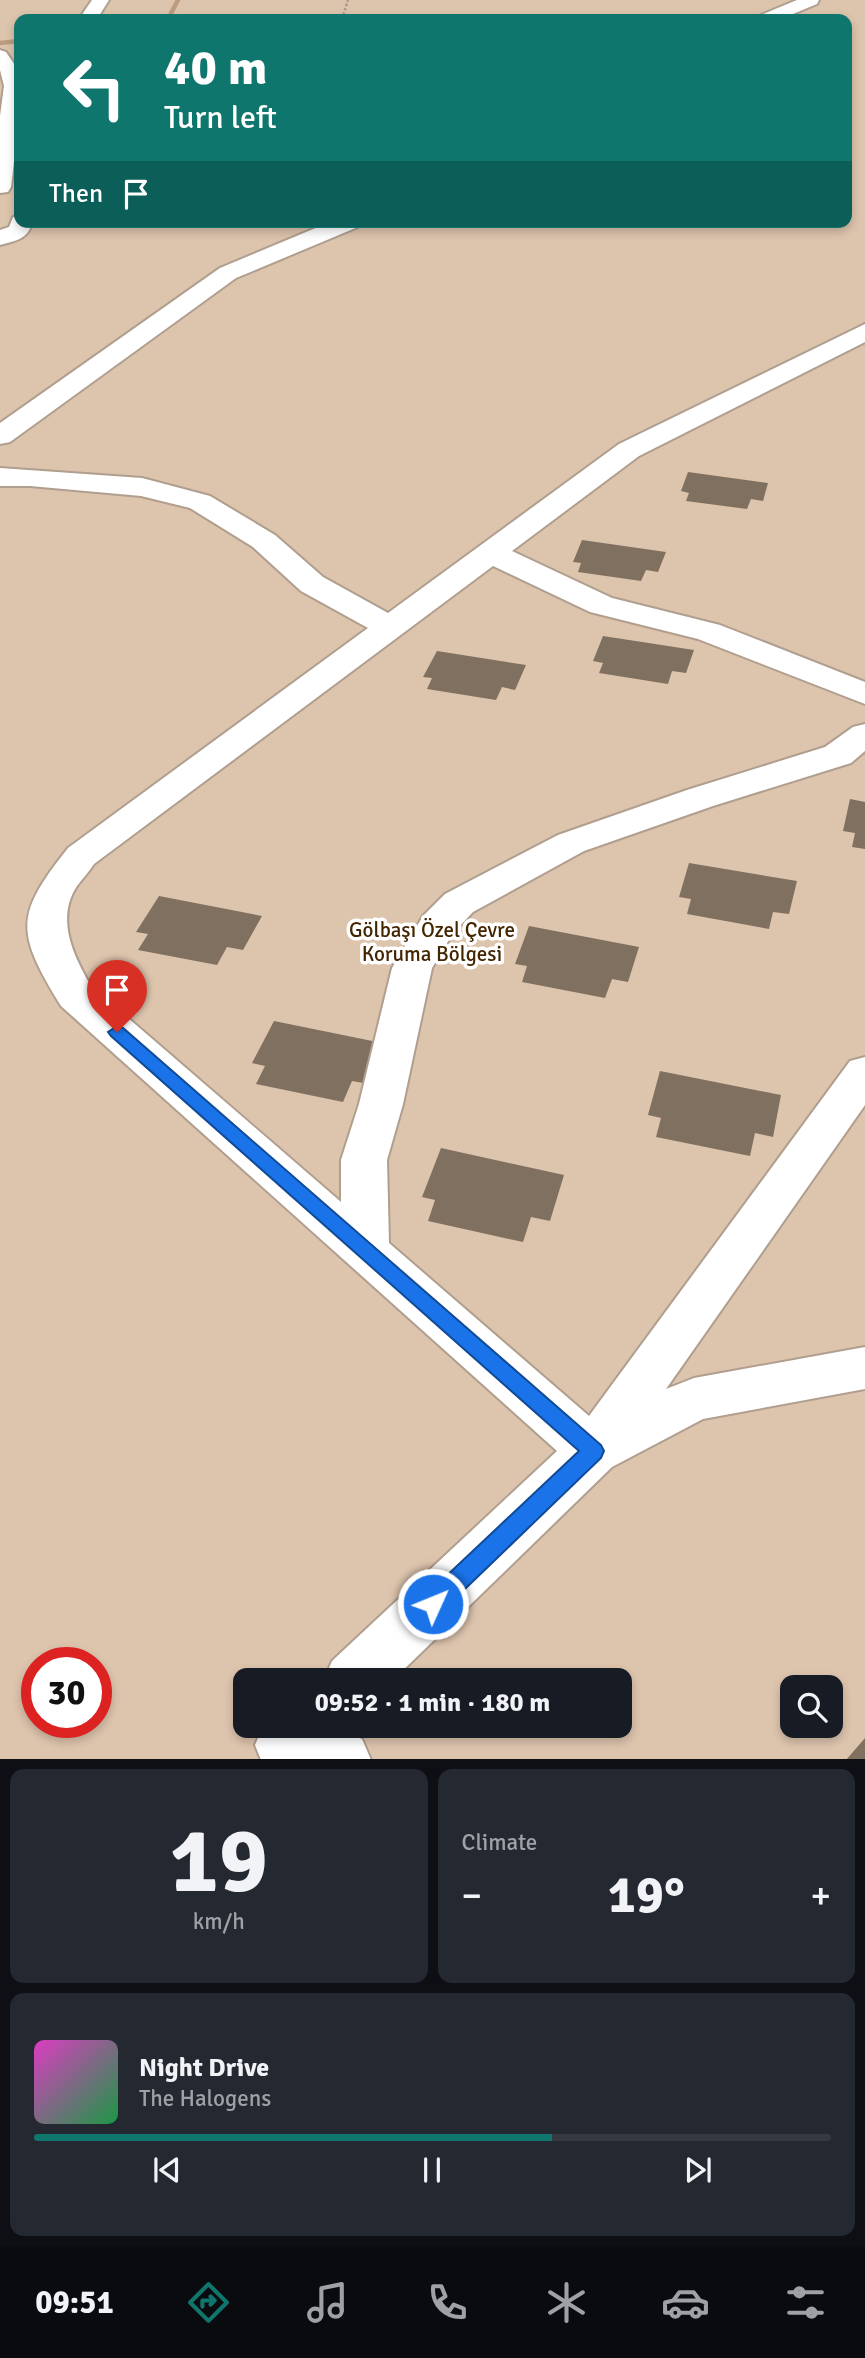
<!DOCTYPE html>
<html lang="en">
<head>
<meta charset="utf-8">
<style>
	body { margin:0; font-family:Signika,sans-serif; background:#242831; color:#f1f3f6; height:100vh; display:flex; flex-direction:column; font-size:26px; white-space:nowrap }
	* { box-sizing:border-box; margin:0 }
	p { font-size:23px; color:#9ea1a6 }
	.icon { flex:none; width:38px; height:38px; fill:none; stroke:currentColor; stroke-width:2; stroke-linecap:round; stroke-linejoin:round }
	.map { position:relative; height:1759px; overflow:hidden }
	.panel { display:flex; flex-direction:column; gap:10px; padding:10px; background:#0d0f14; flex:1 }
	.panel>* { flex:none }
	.guide { position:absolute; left:14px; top:14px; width:838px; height:214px; border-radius:14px; box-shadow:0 4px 10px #0003; background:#0f766e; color:#fff; overflow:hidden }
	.controls { position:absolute; left:780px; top:1675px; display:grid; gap:14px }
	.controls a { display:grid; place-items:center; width:63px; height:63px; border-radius:14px; background:#171b24; box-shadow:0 4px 10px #0003; font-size:35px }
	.speed { position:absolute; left:21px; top:1647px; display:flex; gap:14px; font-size:35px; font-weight:700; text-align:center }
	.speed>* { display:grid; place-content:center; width:91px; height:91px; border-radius:50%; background:#171b24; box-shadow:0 4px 10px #0003; line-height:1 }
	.speed .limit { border:10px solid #d22; background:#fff; color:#111 }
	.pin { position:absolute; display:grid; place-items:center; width:60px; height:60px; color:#fff; margin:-72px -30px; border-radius:50% 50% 50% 0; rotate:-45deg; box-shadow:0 0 7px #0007 }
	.pin .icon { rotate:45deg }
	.me { position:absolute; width:77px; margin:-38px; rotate:46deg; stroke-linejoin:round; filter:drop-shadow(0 0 5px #0008) }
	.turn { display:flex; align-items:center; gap:24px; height:147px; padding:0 35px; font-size:32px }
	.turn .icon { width:91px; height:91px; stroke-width:2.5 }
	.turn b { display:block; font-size:49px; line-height:60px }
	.then { display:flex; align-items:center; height:66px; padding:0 35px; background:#0003; gap:14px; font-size:26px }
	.big { font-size:52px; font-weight:700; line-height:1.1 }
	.panel .tile { flex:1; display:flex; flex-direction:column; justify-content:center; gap:10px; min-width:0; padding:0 24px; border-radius:14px; background:#242831 }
	.panel .dial { align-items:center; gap:0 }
	.dial b { font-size:91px; line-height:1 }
	.song { display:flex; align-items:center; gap:21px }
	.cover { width:84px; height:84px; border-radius:10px; background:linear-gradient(135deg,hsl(310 70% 55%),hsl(140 70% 35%)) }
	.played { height:7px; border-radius:4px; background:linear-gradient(90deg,#0f766e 65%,#363941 65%) }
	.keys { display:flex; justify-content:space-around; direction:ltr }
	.heat { display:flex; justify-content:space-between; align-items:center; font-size:38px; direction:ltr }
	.panel .tiles { flex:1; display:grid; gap:10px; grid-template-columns:1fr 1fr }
	.tile:last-child { grid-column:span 2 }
	.trip { position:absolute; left:233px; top:1668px; width:399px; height:70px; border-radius:14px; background:#171b24; box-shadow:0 4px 10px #0003; font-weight:700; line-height:70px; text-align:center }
	.tabs { display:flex; height:112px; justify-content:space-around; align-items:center; background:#090b0e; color:#9ea1a6 }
	.tabs .icon { width:49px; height:49px }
	.tabs .selected { color:#0f766e }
	.tabs b { font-size:32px; color:#f1f3f6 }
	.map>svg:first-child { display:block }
</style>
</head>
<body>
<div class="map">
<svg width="865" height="1760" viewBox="0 0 865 1760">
	<rect width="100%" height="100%" fill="#fbe8d7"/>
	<path fill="#ddc4ad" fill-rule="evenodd" d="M0,0H865V1759L0,1760ZM19,19H847V222H19ZM37,1662H96V1722H37ZM245,1680H620V1726H245ZM793,1687H831V1726H793Z"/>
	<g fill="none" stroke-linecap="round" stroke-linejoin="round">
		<g stroke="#bb9c7f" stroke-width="4.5">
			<polyline points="168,19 178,0"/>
			<polyline points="0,43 19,41"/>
		</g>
	</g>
	<g fill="#807060">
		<polygon points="688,472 768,483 763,501 751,499 747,509 686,501 689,493 681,491"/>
		<polygon points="582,540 666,552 658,572 646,570 641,581 578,572 581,563 573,562"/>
		<polygon points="603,636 694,650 686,673 672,671 668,684 599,673 603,663 593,661"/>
		<polygon points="437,651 526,665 515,690 502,687 496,700 427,689 432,678 423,677"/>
		<polygon points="850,799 865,802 865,849 852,847 855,833 843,831"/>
		<polygon points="689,863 797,881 789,914 773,912 769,929 687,914 691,899 679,897"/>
		<polygon points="159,896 262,916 243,950 227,947 217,965 138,950 148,934 136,932"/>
		<polygon points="529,926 639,947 628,982 612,979 605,998 522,982 527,966 515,964"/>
		<polygon points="274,1021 387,1044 369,1084 352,1081 343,1102 256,1084 265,1066 252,1063"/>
		<polygon points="660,1071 781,1095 773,1137 755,1133 750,1156 656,1137 661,1118 648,1115"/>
		<polygon points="441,1148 564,1175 550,1221 531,1217 523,1242 428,1221 435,1200 422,1197"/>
		<polygon points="865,1738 865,1760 846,1760"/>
	</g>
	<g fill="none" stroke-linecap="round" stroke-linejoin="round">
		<defs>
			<g id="minor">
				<polygon points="92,0 109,0 97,19 79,19"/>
				<polygon points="797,0 819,0 817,4 781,19 758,19 761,15"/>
				<polygon points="0,50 6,52 19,71 19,120 11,187 8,192 0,193 0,116 4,86 0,70"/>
				<path d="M19,216V222H32C29,239 15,241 0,245V230L9,227L13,217Z"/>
				<polygon points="330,222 361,222 358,227 236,278 10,442 0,444 0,423 220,268"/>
				<path d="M865,324V342L639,456L512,551L612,598L720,625L865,682V704L698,639L590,612L493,566L94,864C89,872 82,879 77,886C55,919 74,957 91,986L341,1202V1160L359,1104L392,968L423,916L445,894L558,835L687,790L825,747L853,727L865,724V751L851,763L713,806L584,851L473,912L453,933L432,968L403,1104L387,1160L389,1243L589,1416L850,1061L865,1057V1105L666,1389L694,1378L865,1347V1389L703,1419L612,1467L393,1680H324L332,1661L557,1451L61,1006C16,932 14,916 68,848L368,628L301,591L253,547L190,508L141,496L30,486H0V468L142,478L210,496L275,535L323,577L388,613L619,444Z"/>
				<path d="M263,1726C303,1726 325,1724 362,1739L371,1760H261L255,1745Z"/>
			</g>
		</defs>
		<use href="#minor" stroke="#b09e8e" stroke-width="4"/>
		<polyline stroke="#a89a8d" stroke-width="2.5" stroke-dasharray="2.5 2" stroke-linecap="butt" points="342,19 348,0"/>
		<use href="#minor" fill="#fff" fill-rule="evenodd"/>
	</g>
	<polygon fill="#1a73e8" stroke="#114b97" stroke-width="2" points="117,1026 123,1028 601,1445 604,1451 601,1458 442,1611 433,1614 425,1611 422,1604 425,1596 579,1451 111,1036 108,1032"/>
	<g text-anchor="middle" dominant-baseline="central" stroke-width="7" stroke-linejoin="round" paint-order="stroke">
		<g font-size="21" fill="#432500" stroke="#fff">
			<text x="432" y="930">Gölbaşı Özel Çevre<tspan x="432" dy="24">Koruma Bölgesi</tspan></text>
		</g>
	</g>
</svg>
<div class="controls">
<a><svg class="icon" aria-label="search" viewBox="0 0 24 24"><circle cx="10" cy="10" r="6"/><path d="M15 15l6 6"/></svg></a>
</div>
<div class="speed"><div class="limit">30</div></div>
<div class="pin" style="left:117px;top:1032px;background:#d93025"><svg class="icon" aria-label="arrive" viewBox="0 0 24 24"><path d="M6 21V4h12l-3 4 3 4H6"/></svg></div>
<svg class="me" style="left:433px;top:1604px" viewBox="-20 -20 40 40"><circle r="17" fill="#1a73e8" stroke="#fff" stroke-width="3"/><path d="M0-11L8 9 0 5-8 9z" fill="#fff"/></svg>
<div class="trip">09:52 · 1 min · 180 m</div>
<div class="guide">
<div class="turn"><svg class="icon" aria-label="left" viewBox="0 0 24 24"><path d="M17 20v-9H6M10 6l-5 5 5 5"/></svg><div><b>40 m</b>Turn left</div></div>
<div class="then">Then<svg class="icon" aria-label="arrive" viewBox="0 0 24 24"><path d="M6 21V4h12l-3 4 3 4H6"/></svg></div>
</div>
</div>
<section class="panel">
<div class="tiles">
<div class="tile dial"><b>19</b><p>km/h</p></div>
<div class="tile"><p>Climate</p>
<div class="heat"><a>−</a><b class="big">19°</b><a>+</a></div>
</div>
<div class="tile">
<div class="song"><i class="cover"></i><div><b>Night Drive</b><p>The Halogens</p></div></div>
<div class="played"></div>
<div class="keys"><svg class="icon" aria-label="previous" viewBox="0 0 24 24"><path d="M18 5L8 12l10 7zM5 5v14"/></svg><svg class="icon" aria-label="pause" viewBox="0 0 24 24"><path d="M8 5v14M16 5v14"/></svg><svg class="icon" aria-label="next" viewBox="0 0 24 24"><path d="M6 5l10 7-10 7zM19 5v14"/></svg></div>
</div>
</div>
</section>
<nav class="tabs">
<b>09:51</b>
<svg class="icon selected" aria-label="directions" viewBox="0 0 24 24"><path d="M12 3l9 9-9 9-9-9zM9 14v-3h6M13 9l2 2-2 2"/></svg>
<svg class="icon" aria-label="music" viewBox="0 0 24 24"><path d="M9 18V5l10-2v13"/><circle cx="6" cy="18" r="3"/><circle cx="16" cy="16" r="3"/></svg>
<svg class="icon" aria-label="phone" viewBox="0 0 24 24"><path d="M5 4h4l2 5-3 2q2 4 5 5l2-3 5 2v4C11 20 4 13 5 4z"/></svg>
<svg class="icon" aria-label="climate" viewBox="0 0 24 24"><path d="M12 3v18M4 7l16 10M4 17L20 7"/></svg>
<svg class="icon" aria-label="car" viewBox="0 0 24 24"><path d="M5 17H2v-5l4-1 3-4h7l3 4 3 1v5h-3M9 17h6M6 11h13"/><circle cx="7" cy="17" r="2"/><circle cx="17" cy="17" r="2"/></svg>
<svg class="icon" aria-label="filters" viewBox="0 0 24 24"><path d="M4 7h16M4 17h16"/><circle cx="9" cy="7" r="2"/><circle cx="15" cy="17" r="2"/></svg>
</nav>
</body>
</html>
